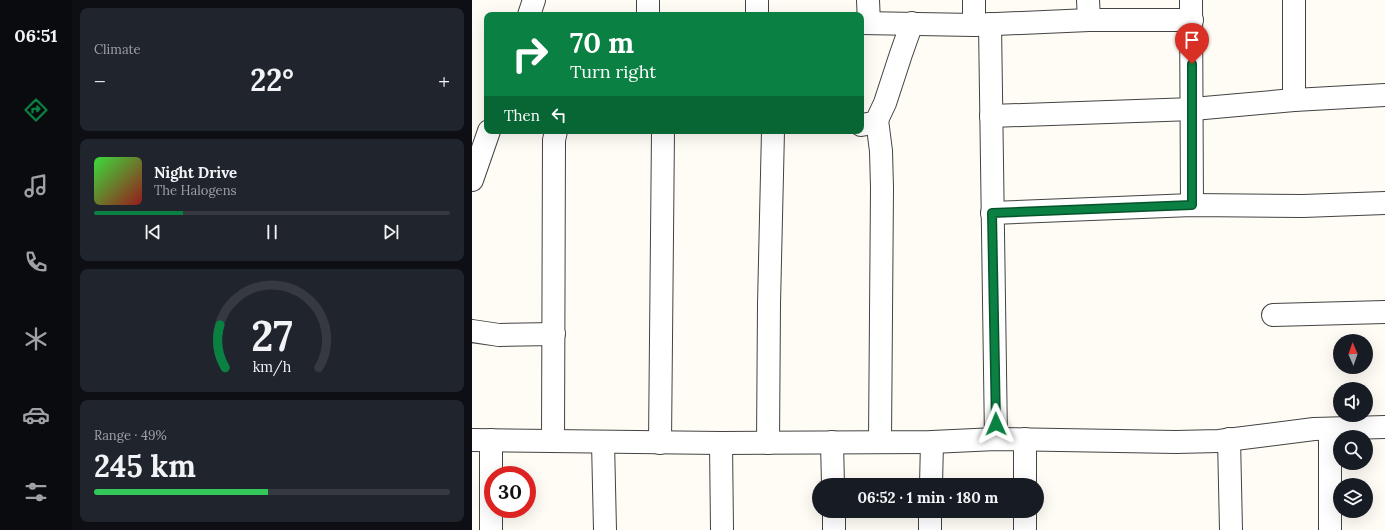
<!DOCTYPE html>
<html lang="en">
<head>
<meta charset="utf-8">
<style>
	body { margin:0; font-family:Lora,serif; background:#20242c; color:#f1f3f6; height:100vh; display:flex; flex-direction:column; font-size:15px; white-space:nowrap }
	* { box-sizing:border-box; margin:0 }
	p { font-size:13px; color:#9ea1a6 }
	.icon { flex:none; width:22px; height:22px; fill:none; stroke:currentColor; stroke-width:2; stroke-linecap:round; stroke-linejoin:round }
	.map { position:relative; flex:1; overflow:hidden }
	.drawer { display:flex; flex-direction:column; gap:8px; padding:8px; background:#0d0f14; width:400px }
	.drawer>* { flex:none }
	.banner { position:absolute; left:12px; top:12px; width:380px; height:122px; border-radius:8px; box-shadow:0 4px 16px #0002; background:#0b8043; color:#fff; overflow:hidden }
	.needle { width:26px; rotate:358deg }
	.tools { position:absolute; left:861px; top:334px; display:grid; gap:8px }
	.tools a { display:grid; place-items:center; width:40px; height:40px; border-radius:50%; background:#171b24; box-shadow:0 4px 16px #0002; font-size:20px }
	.speed { position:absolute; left:12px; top:466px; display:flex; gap:8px; font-size:20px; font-weight:700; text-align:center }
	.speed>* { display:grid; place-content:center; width:52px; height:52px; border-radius:50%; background:#171b24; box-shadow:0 4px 16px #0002; line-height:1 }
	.speed .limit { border:6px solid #d22; background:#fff; color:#111 }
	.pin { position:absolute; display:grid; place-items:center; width:34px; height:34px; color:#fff; margin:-41px -17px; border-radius:50% 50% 50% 0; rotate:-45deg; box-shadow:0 0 4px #0007 }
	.pin .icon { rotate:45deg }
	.me { position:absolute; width:44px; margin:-22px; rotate:359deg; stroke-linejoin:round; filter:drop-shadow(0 0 3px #0008) }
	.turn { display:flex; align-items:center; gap:14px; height:84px; padding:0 20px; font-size:18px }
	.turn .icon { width:52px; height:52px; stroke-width:2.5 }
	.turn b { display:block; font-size:28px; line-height:34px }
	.then { display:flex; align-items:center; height:38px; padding:0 20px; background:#0003; gap:8px; font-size:15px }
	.big { font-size:30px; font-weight:800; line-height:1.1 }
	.drawer .card { flex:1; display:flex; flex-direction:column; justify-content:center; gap:6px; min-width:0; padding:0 14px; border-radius:8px; background:#20242c }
	.drawer .dial { align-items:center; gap:0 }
	.dial svg { height:104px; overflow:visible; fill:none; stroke:#363941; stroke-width:7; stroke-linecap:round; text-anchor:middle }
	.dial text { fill:#f1f3f6; stroke:none }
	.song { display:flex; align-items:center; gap:12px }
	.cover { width:48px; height:48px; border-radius:6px; background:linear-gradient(135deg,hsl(120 70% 55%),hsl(0 70% 35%)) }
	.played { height:4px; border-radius:2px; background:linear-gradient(90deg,#0b8043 25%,#363941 25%) }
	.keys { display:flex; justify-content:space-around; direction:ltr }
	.heat { display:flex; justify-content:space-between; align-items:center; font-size:22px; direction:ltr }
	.charge { height:6px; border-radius:3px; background:linear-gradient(90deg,#34c759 49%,#363941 0) }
	.trip { position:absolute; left:340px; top:478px; width:232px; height:40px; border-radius:20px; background:#171b24; box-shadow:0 4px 16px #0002; font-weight:800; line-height:40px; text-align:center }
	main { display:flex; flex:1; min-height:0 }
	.dock { display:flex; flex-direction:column; width:72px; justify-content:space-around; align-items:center; background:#090b0e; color:#9ea1a6 }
	.dock .icon { width:28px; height:28px }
	.dock .on { color:#0b8043 }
	.dock b { font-size:18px; color:#f1f3f6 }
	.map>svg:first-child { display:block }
</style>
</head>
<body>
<main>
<nav class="dock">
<b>06:51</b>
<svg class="icon on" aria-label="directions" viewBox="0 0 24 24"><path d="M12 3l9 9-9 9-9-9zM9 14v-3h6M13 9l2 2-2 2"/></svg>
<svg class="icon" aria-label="music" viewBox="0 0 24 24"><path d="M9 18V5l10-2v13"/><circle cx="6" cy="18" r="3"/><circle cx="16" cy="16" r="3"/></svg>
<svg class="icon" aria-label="phone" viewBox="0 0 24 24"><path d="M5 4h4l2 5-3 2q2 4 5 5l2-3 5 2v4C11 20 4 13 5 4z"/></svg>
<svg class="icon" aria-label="climate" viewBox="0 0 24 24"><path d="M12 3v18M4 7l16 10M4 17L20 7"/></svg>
<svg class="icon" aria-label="car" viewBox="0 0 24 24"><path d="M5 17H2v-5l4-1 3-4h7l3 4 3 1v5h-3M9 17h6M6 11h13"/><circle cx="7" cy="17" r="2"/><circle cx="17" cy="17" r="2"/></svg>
<svg class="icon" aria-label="filters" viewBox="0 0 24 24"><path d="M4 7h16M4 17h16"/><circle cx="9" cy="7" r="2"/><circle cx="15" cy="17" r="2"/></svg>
</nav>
<section class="drawer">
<div class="card"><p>Climate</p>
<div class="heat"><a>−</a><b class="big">22°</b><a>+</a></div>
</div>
<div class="card">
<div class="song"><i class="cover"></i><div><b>Night Drive</b><p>The Halogens</p></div></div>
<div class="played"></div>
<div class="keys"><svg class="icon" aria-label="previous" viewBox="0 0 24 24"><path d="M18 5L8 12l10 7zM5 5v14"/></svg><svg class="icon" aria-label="pause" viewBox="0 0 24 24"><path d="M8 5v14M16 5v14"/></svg><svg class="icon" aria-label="next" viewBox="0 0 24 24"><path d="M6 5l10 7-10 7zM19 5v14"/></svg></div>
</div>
<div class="card dial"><svg viewBox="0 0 100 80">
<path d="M14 69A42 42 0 1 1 86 69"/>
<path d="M14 69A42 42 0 0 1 10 36" stroke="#0b8043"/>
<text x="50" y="56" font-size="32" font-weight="700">27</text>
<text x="50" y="72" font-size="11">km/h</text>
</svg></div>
<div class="card"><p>Range · 49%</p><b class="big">245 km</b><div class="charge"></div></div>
</section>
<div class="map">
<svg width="913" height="530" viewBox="0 0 913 530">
	<rect width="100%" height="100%" fill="#fefcf4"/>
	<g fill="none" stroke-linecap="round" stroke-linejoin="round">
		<defs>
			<g id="minor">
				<polyline points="285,0 285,15"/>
				<polyline points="396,0 397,23"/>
				<polyline points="502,0 502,25"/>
				<polyline points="616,0 617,20"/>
				<polyline points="719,0 720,205"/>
				<polyline points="822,0 822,100"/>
				<polyline points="57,15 62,0"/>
				<polyline points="176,15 176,0"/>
				<polyline points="389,23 502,25 617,20 720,20"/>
				<polyline points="518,24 524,439"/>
				<polyline points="519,116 721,109 822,100 913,95"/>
				<polyline points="405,120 409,151 410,188 408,441"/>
				<polyline points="389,125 401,123 405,120 413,103 429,54 440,23"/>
				<polyline points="0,180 17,131"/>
				<polyline points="520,213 720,205 831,206 913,203"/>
				<polyline points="801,315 913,312"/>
				<polyline points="0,331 27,335 82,334"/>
				<polyline points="858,429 858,530"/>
				<polyline points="757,439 759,530"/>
				<polyline points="0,440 249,443 460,442 524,439 704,442 747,441 842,429 913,427"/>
				<polyline points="81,441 82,140 84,131"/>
				<polyline points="131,442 133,530"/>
				<polyline points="360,442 361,485"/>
				<polyline points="188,443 191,131"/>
				<polyline points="249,443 250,530"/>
				<polyline points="296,443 297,304 301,131"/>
				<polyline points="459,485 460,442"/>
				<polyline points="553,485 553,439"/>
				<polyline points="362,511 362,530"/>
				<polyline points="19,530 19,440"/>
				<polyline points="458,530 458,511"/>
				<polyline points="553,530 553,511"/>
			</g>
		</defs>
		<use href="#minor" stroke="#434343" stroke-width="24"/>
		<use href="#minor" stroke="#fff" stroke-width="22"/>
	</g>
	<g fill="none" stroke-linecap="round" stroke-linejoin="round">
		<defs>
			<polyline id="route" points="524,424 520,213 720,205 720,64"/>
		</defs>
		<use href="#route" stroke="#07532c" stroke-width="10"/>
		<use href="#route" stroke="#0b8043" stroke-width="7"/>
	</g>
</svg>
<div class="tools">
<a><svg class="needle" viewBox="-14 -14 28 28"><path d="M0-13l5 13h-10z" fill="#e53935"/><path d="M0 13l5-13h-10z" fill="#9ea1a6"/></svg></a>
<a><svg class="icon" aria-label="sound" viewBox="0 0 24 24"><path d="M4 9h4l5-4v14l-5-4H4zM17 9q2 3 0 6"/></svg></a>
<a><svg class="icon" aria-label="search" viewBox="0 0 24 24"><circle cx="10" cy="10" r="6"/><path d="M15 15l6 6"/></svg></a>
<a><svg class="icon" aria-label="layers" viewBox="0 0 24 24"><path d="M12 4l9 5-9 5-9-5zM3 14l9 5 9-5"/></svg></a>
</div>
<div class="speed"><div class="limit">30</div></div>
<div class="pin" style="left:720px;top:64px;background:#d93025"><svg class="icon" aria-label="arrive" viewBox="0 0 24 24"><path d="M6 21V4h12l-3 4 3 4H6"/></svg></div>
<svg class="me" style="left:524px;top:424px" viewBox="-20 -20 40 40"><path d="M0-17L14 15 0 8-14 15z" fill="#0b8043" stroke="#fff" stroke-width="4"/></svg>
<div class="trip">06:52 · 1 min · 180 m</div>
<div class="banner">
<div class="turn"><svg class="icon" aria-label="right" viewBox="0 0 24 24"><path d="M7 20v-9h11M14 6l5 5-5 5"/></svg><div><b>70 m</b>Turn right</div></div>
<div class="then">Then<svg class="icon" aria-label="left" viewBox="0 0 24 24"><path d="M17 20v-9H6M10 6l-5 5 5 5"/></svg></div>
</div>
</div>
</main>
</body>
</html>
